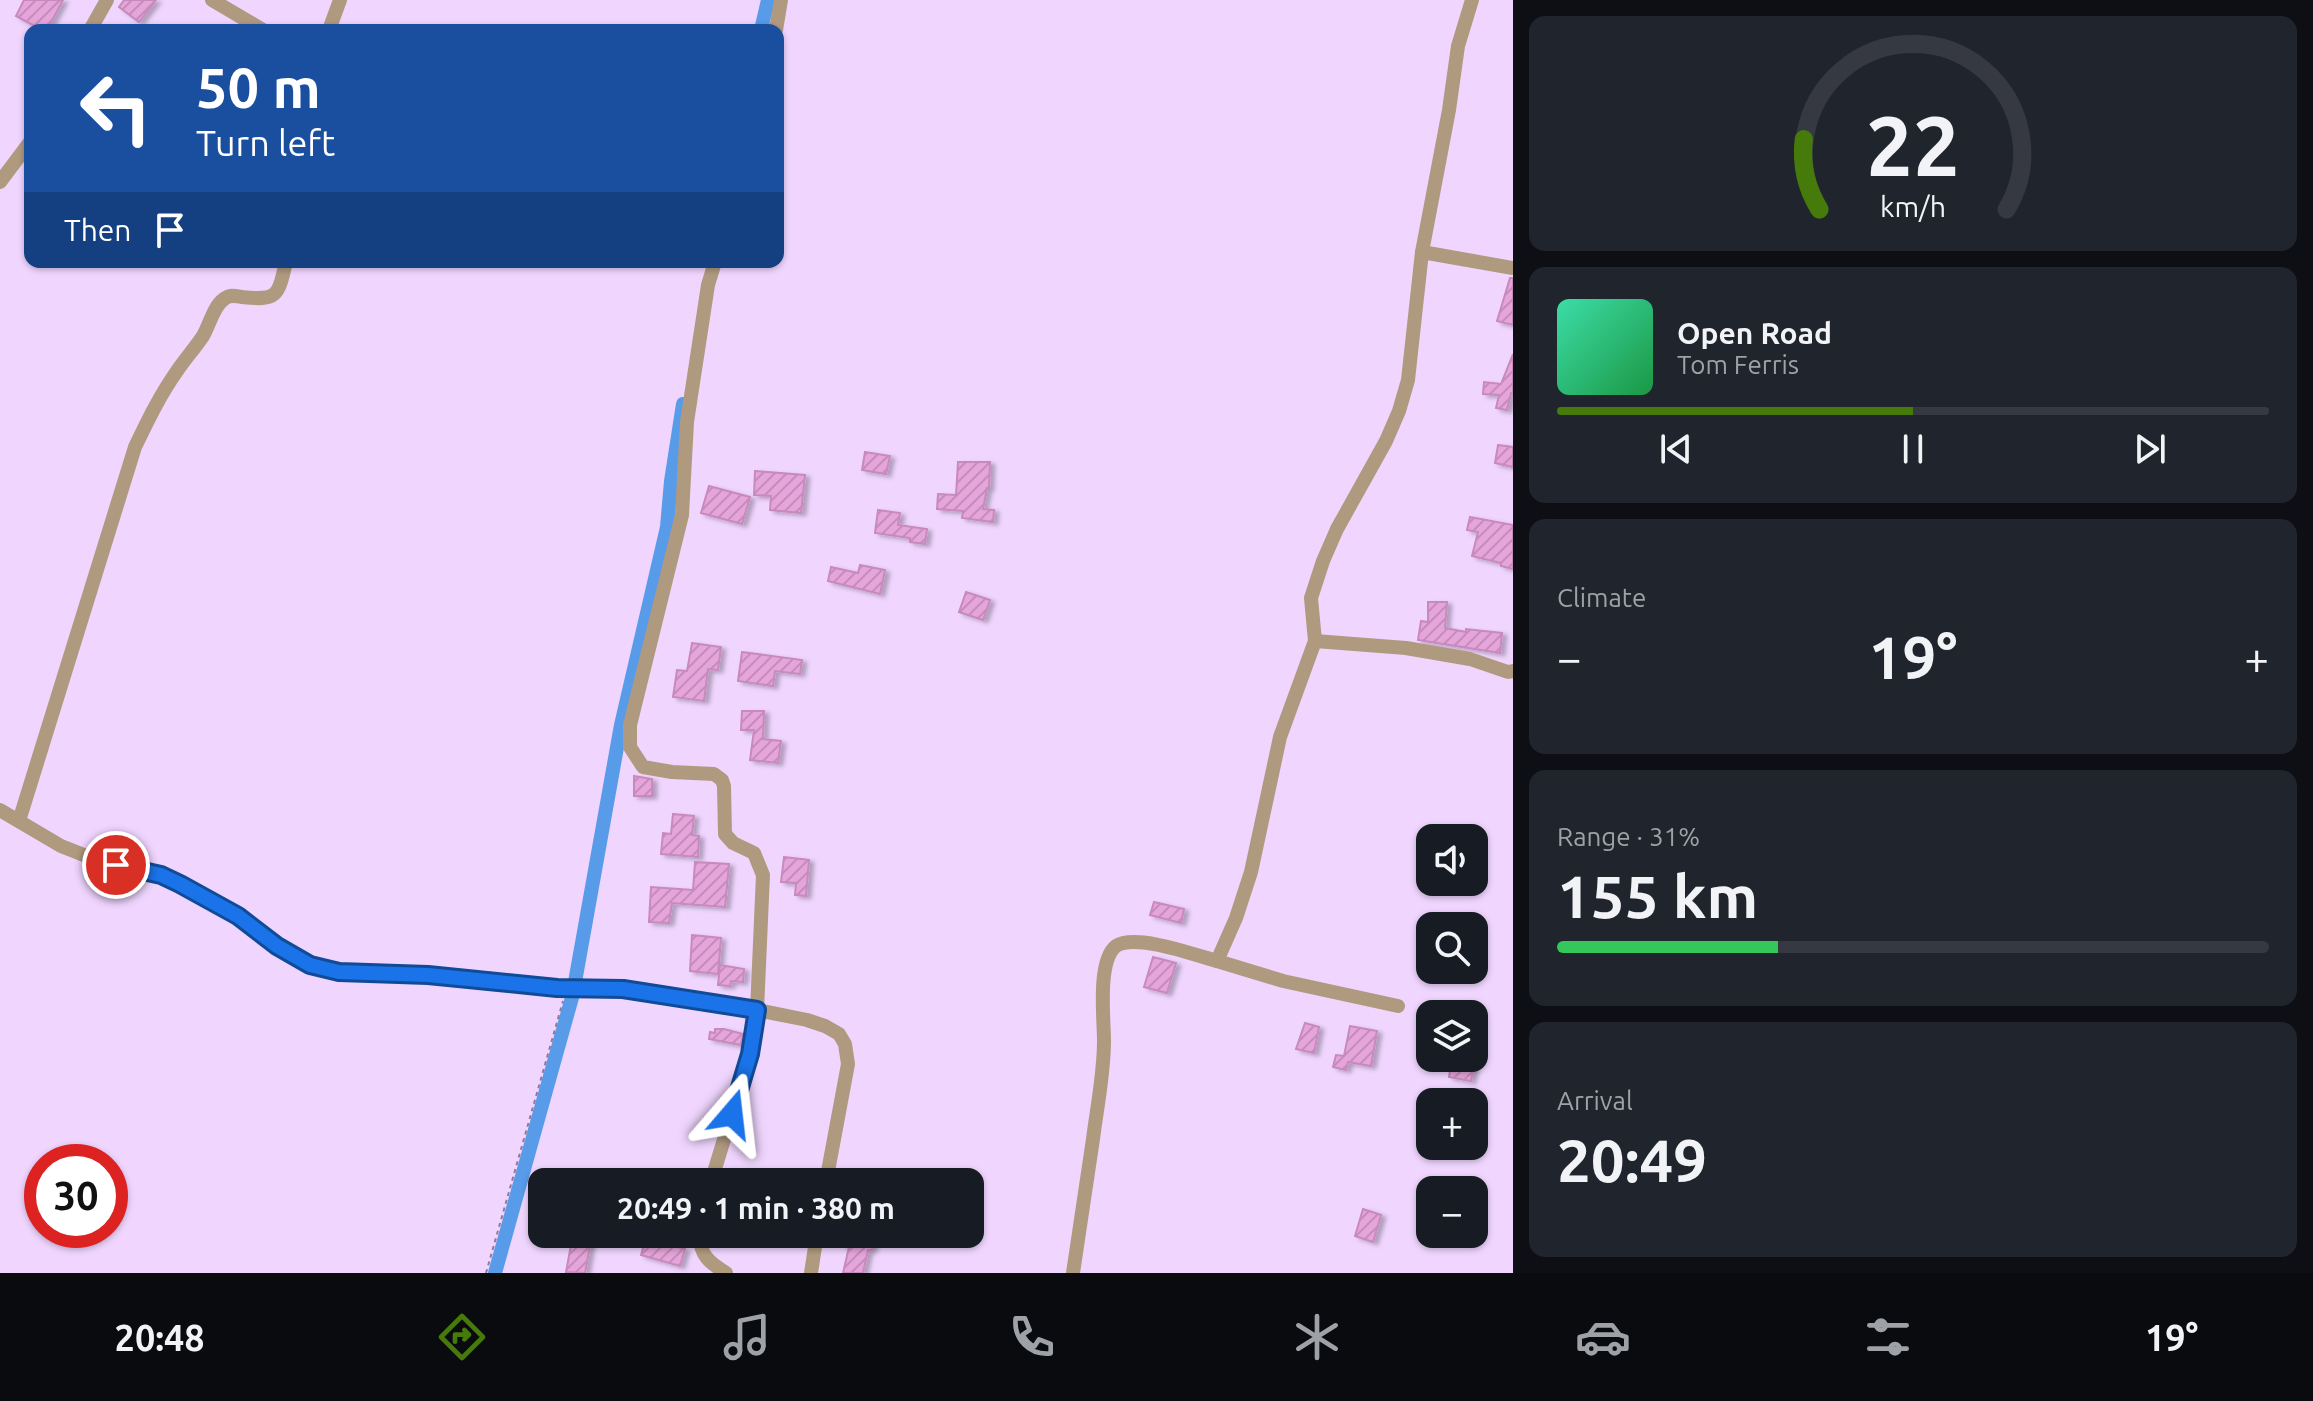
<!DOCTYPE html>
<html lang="en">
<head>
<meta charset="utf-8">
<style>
	body { margin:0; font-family:Ubuntu,sans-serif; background:#20242c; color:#f1f3f6; height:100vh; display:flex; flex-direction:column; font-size:30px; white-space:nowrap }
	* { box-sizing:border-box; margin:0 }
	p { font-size:26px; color:#9ea1a6 }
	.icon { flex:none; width:44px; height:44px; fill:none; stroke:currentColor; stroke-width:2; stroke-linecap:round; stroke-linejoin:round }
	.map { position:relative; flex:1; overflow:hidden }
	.side { display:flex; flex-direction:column; gap:16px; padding:16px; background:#0d0f14; width:800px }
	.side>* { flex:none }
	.guide { position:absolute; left:24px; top:24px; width:760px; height:244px; border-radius:16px; box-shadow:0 2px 6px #0004; background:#1a4fa0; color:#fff; overflow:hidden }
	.tools { position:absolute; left:1416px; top:824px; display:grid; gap:16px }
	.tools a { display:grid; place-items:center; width:72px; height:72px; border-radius:16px; background:#171b24; box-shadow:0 2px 6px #0004; font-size:40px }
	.speed { position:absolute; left:24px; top:1144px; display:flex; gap:16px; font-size:40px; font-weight:700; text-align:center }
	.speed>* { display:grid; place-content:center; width:104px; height:104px; border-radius:50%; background:#171b24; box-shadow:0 2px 6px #0004; line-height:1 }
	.speed .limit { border:12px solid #d22; background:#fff; color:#111 }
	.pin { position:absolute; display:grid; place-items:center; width:68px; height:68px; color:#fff; margin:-34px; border:4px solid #fff; border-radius:50%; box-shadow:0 2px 8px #0007 }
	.me { position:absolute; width:88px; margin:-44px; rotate:17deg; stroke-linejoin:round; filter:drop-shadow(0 0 6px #0008) }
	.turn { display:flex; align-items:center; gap:28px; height:168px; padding:0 40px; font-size:36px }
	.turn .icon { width:104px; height:104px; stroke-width:2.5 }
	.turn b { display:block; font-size:56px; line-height:68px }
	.then { display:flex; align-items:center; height:76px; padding:0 40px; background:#0003; gap:16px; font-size:30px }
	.big { font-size:60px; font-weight:600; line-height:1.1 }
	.side .widget { flex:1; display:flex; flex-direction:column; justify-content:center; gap:12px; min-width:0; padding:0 28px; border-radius:16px; background:#20242c }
	.side .dial { align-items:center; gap:0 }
	.dial svg { height:208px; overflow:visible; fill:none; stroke:#363941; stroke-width:7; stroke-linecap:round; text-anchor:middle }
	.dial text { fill:#f1f3f6; stroke:none }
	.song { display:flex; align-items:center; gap:24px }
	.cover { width:96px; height:96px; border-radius:12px; background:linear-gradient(135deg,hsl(160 70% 55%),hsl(140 70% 35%)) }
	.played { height:8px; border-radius:4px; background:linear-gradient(90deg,#467b0c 50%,#363941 50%) }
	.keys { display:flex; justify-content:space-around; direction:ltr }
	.heat { display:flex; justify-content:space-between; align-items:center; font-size:44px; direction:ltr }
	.charge { height:12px; border-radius:6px; background:linear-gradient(90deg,#34c759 31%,#363941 0) }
	.trip { position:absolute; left:528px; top:1168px; width:456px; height:80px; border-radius:16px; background:#171b24; box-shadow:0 2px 6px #0004; font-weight:600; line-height:80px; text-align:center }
	.tab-bar { display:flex; height:128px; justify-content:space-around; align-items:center; background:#090b0e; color:#9ea1a6 }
	.tab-bar .icon { width:56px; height:56px }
	.tab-bar .selected { color:#467b0c }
	.tab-bar b { font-size:36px; color:#f1f3f6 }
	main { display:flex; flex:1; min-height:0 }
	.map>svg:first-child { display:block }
</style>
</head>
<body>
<main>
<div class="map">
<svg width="1513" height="1273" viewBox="0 0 1513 1273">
	<defs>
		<pattern id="building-hatch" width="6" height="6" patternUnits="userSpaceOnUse" patternTransform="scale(2)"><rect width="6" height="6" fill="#e6a5da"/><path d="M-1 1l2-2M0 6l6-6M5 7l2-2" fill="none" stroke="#c58dbb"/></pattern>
		<filter id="shadow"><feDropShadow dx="4.5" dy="2.5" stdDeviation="2" flood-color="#0004"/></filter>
	</defs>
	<rect width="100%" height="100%" fill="#f0d6ff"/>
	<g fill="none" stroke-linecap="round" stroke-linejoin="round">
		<g stroke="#589be9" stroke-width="14">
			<polyline points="761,30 768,0"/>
			<polyline points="575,982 621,725 667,527 671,481 683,404"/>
			<polyline points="495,1273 573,994"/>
		</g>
	</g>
	<g fill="url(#building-hatch)" stroke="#c889bc" stroke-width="2" filter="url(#shadow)">
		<polygon points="24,0 63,0 47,30 42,30 16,16"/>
		<polygon points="124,0 156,0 139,22 119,7"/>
		<polygon points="1510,278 1513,278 1513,325 1497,321"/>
		<polygon points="1513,354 1513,393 1511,393 1507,410 1496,408 1499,395 1483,394 1484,382 1501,384"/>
		<polygon points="1498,445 1513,447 1513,467 1495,463"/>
		<polygon points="865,452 890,456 886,474 862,470"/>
		<polygon points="958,462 990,462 989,488 987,488 983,509 994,510 993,522 962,518 963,511 937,509 938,494 956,495"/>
		<polygon points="755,471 805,475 801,513 770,510 771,496 754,495"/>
		<polygon points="709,486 750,497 742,524 701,513"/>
		<polygon points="878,510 900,513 898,525 927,529 925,544 910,542 910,538 875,533"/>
		<polygon points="1470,517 1513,525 1513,569 1501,566 1501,563 1472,556 1478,532 1467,530"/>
		<polygon points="860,565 885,570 880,594 828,581 831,567 858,573"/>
		<polygon points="966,592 990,600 983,620 959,612"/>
		<polygon points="1428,602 1447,602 1445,628 1466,632 1466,629 1502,633 1500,653 1418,640 1421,621 1428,622"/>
		<polygon points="692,643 721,647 718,670 708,669 704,701 673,697 677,670 687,671"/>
		<polygon points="742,652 802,660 800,674 775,671 773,686 738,681"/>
		<polygon points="742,711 764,711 763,739 781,741 778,763 750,760 754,730 741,730"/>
		<polygon points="634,776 652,779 652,796 634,796"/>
		<polygon points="673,814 694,816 692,835 699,836 698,857 661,854 663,833 671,834"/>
		<polygon points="784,857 809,860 806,896 795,895 796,883 781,882"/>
		<polygon points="695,862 729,864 725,907 672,903 669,923 649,922 651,887 693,890"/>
		<polygon points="1154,902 1184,909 1181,923 1150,915"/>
		<polygon points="692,935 721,938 718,974 690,971"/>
		<polygon points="1153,957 1176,963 1167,993 1144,987"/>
		<polygon points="720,965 744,969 743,982 731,981 730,986 718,985"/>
		<polygon points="1305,1023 1319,1027 1314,1053 1296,1049"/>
		<polygon points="1350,1026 1377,1031 1371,1066 1348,1062 1346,1070 1333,1067 1336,1055 1344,1056"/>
		<polygon points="715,1029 724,1029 743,1034 741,1045 709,1039 710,1032 715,1033"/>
		<polygon points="1452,1058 1475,1060 1471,1081 1449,1077"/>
		<polygon points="1363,1209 1381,1215 1373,1242 1355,1236"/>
		<polygon points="573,1234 592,1234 585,1273 566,1272"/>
		<polygon points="647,1234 680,1234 677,1247 685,1249 680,1266 641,1255"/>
		<polygon points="846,1234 874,1234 872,1250 868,1250 863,1273 843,1273 849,1247 844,1247"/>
	</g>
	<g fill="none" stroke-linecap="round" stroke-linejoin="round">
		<polyline stroke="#8f7a9b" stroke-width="2" stroke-dasharray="4 4" stroke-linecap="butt" points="486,1273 563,1001"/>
		<g stroke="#b09a7f" stroke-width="14">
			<polyline points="212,0 263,30"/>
			<polyline points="90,30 107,0"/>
			<polyline points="329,30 340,0"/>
			<polyline points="776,30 781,0"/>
			<polyline points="0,182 30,142"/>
			<polyline points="1422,252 1513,268"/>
			<polyline points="715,262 708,285 687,422 682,515 630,725 630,747 643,767 672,772 714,774 722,780 724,786 725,834 733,843 754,853 763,875 757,1010 807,1020 825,1026 839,1034 845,1044 848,1064 826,1182"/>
			<polyline points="1315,641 1406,648 1470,659 1508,672 1513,671"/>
			<polyline points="0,810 61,846 99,861 161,875 180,884 238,916 277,946 310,965 339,972 428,975 557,988 623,989 757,1010 750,1054 711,1182"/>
			<path d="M19,821L135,447C148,420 160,395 177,371C185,359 195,348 203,336C210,324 213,307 224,299C230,294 236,296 242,297C278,301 278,296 286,262"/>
			<polyline points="1217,961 1283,981 1398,1006"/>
			<path d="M700,1234C699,1255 710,1263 726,1273"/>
			<polyline points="811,1273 817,1234"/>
			<path d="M1073,1273C1080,1228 1086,1184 1093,1139C1097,1107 1104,1074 1104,1041C1104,1019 1097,961 1116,946C1135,933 1195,955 1217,961L1236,918L1251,872L1280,737L1315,641L1311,598L1323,561L1337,529L1386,441L1399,411L1408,380L1422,252L1449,110L1458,46L1472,0"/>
		</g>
	</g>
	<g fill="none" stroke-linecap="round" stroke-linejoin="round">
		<defs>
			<polyline id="route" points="116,865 161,875 180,884 238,916 277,946 310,965 339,972 428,975 557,988 623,989 757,1010 750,1054 732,1114"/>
		</defs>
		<use href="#route" stroke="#114b97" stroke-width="20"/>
		<use href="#route" stroke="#1a73e8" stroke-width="14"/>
	</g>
</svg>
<div class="tools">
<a><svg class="icon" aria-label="sound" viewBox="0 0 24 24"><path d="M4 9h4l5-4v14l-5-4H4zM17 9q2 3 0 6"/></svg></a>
<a><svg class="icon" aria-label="search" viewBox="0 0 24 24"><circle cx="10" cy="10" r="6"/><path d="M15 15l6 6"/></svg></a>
<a><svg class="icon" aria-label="layers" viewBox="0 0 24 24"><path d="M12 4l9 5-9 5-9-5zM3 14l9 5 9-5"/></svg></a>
<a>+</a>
<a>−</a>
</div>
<div class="speed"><div class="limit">30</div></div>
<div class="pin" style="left:116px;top:865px;background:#d93025"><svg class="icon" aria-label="arrive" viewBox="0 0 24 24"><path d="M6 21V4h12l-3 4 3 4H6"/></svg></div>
<svg class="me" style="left:732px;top:1114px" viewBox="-20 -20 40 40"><path d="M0-17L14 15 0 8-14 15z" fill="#1a73e8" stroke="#fff" stroke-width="4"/></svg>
<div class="trip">20:49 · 1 min · 380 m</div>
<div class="guide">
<div class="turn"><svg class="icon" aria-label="left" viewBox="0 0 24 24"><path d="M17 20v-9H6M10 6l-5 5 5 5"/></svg><div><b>50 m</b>Turn left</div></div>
<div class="then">Then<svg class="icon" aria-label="arrive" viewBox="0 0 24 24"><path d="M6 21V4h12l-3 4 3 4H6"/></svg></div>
</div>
</div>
<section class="side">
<div class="widget dial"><svg viewBox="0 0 100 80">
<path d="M14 69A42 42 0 1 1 86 69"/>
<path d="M14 69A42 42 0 0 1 8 42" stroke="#467b0c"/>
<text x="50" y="56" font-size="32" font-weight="700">22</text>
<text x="50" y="72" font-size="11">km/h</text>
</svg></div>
<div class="widget">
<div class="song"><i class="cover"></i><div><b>Open Road</b><p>Tom Ferris</p></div></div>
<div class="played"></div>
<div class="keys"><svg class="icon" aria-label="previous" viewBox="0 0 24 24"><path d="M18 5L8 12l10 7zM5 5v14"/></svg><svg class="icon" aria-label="pause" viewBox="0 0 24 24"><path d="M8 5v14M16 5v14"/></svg><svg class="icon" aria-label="next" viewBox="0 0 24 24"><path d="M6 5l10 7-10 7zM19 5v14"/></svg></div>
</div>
<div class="widget"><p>Climate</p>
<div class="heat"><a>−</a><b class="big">19°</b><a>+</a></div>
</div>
<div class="widget"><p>Range · 31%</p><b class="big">155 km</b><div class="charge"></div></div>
<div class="widget"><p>Arrival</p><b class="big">20:49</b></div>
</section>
</main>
<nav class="tab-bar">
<b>20:48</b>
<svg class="icon selected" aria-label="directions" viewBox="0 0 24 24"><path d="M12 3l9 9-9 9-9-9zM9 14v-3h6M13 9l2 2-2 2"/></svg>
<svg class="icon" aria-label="music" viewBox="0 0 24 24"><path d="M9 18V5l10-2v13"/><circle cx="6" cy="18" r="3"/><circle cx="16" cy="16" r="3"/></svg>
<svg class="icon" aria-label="phone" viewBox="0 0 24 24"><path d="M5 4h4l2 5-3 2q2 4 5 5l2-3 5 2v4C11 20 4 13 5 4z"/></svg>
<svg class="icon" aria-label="climate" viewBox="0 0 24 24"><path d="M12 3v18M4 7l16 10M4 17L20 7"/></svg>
<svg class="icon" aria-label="car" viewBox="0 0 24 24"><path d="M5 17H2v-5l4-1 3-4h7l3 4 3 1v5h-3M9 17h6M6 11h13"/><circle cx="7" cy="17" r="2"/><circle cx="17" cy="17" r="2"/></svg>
<svg class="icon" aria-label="filters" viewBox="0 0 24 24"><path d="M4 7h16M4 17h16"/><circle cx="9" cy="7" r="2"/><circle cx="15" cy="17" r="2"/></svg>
<b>19°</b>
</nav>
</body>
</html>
